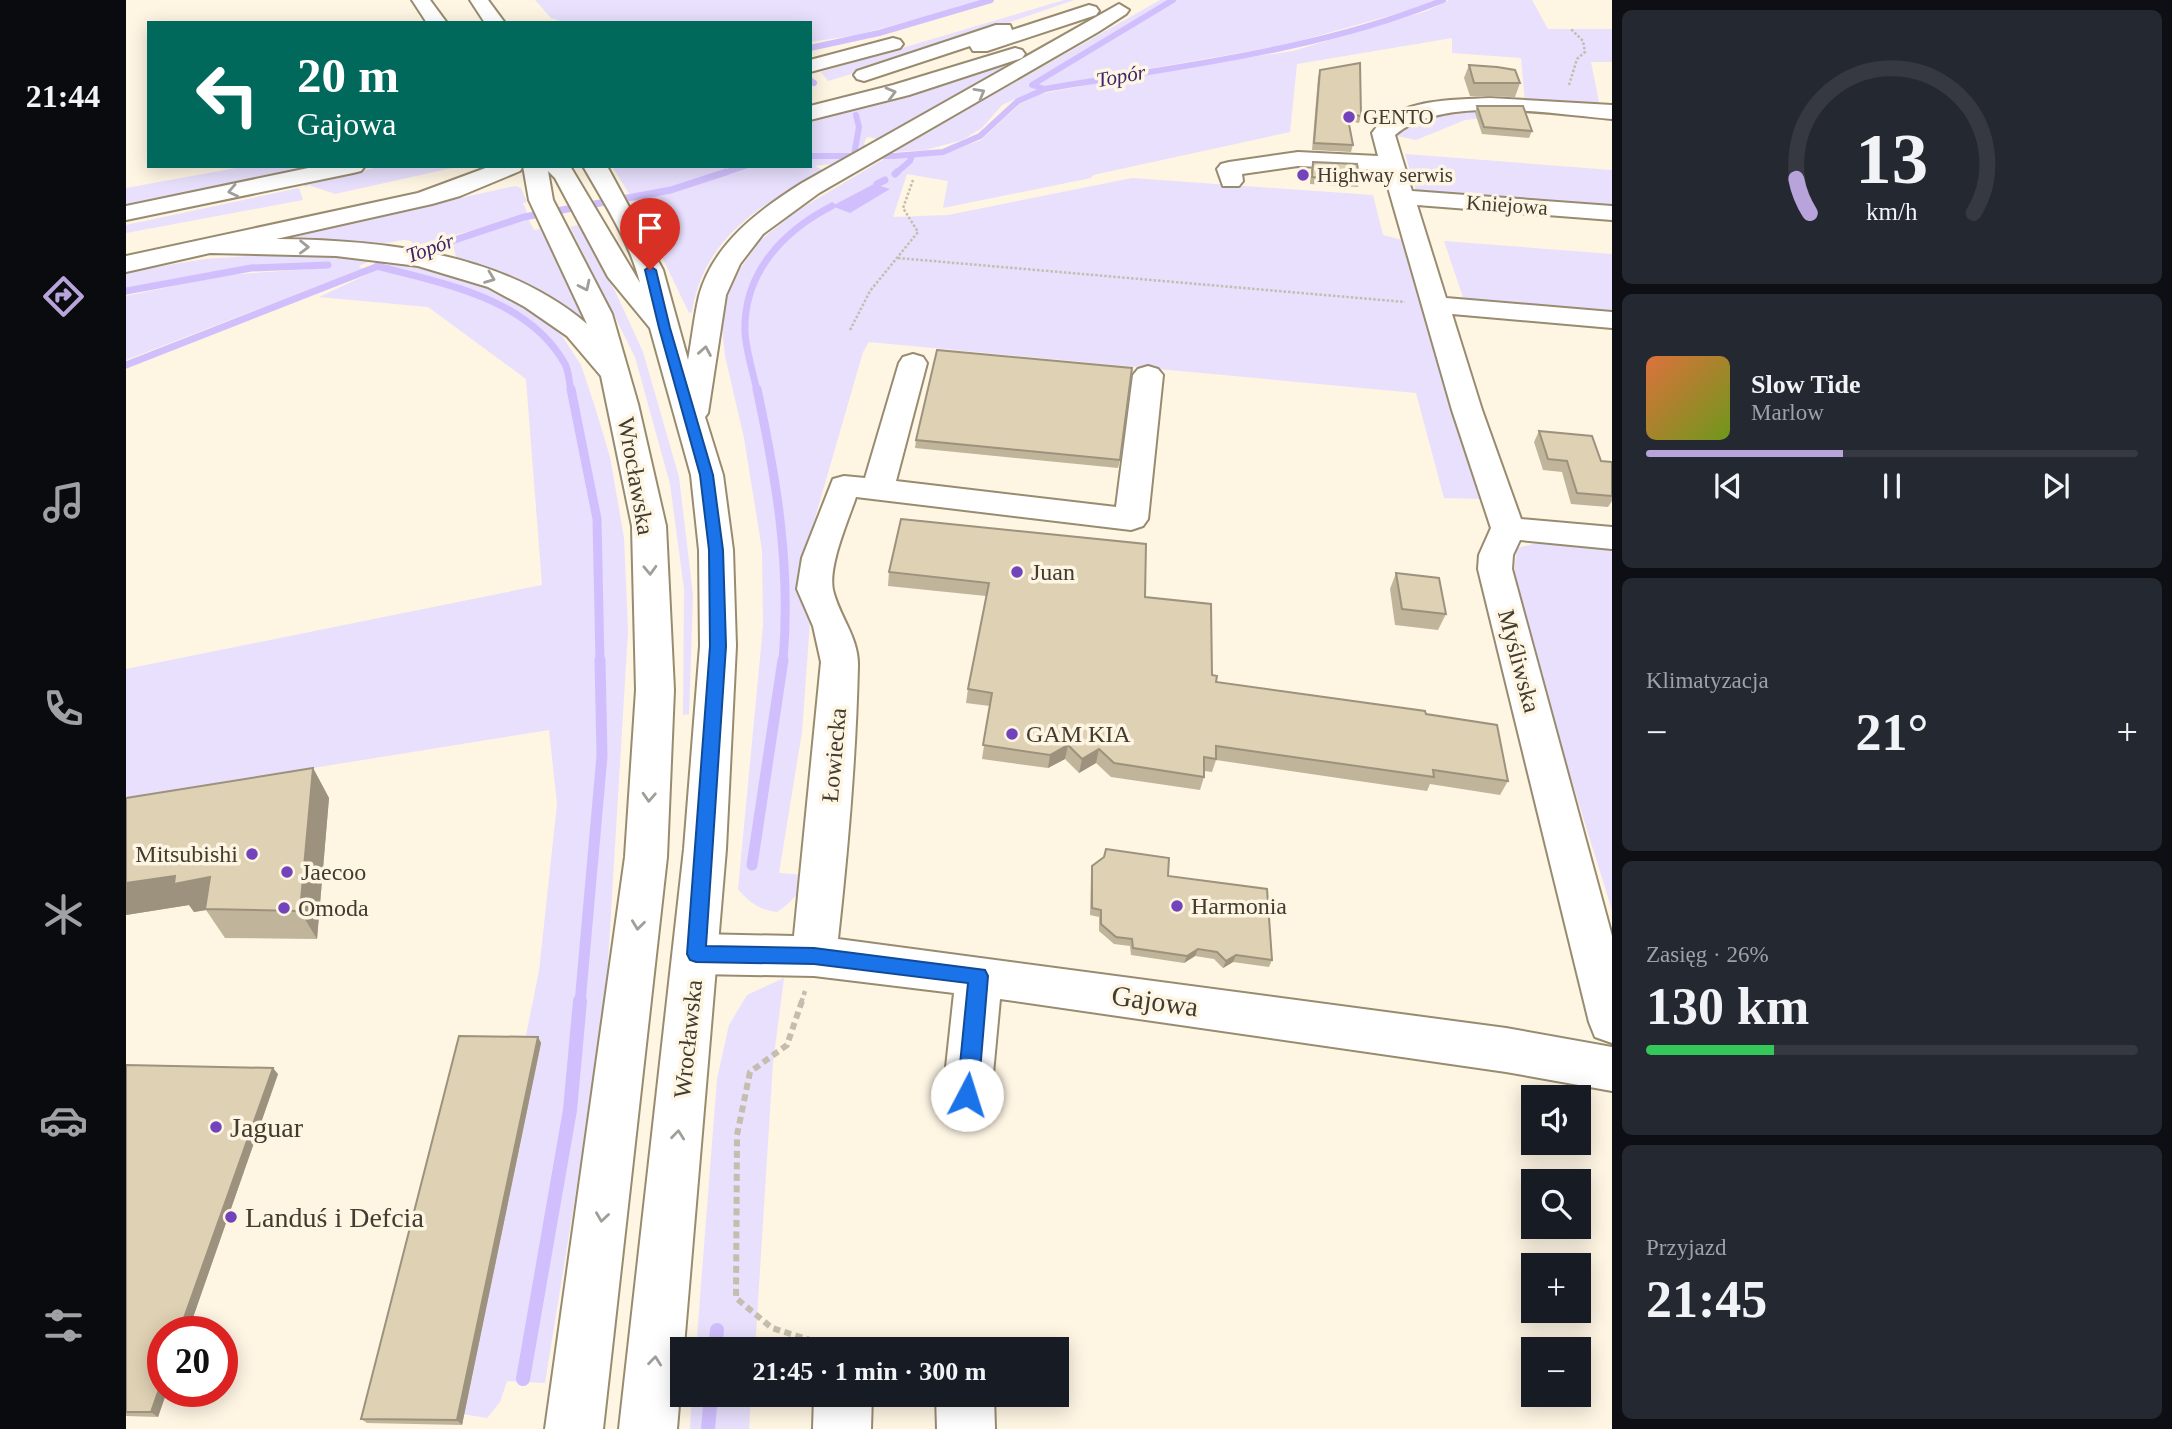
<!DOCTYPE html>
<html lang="pl">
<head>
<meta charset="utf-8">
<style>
	body { margin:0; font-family:"Times New Roman",serif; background:#242831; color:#f1f3f6; height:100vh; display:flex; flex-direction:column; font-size:26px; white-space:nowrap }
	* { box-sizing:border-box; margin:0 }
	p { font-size:23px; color:#9ea1a6 }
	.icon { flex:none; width:38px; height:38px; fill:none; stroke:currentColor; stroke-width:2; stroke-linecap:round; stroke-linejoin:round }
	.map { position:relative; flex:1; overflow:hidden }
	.panel { display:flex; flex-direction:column; gap:10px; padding:10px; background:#0d0f14; width:560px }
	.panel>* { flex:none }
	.guide { position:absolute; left:21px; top:21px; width:665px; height:147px; border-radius:0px; box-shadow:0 4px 18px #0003; background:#00695c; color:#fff; overflow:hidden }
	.controls { position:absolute; left:1395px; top:1085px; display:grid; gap:14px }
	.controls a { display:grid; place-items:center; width:70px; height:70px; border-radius:0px; background:#171b24; box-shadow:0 4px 18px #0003; font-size:35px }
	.speed { position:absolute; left:21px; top:1316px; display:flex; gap:14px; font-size:35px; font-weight:700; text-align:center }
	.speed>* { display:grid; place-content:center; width:91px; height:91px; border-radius:50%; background:#171b24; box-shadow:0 4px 18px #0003; line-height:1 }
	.speed .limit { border:10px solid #d22; background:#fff; color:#111 }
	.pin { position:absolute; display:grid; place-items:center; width:60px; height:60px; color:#fff; margin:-72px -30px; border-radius:50% 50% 50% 0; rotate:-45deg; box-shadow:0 0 7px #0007 }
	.pin .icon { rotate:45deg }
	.me { position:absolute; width:77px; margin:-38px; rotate:5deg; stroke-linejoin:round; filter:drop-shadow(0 0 5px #0008) }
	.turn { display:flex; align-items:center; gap:24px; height:147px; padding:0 35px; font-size:32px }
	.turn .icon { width:91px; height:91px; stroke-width:2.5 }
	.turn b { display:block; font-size:49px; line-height:60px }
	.big { font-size:52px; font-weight:600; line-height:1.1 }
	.panel .widget { flex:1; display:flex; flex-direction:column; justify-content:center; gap:10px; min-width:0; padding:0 24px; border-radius:10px; background:#242831 }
	.panel .dial { align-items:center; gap:0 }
	.dial svg { height:182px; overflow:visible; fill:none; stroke:#363941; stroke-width:7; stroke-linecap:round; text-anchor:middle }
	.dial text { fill:#f1f3f6; stroke:none }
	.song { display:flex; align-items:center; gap:21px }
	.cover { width:84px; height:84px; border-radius:10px; background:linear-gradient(135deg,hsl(20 70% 55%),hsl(80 70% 35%)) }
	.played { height:7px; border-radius:4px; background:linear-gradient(90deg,#b8a4db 40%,#363941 40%) }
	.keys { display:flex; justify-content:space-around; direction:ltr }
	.heat { display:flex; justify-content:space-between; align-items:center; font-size:38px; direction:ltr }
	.charge { height:10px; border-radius:5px; background:linear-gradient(90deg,#34c759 26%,#363941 0) }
	.trip { position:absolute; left:544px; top:1337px; width:399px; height:70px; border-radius:0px; background:#171b24; box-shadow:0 4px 18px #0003; font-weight:600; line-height:70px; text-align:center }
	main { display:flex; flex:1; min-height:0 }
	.dock { display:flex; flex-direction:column; width:126px; justify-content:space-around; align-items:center; background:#090b0e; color:#9ea1a6 }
	.dock .icon { width:49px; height:49px }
	.dock .current { color:#b8a4db }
	.dock b { font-size:32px; color:#f1f3f6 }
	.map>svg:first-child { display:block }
</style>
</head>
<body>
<main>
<nav class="dock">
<b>21:44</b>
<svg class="icon current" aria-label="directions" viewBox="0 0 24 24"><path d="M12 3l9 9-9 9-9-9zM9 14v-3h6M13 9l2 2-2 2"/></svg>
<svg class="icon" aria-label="music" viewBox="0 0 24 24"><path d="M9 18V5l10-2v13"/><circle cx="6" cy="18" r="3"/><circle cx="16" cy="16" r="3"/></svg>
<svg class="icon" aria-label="phone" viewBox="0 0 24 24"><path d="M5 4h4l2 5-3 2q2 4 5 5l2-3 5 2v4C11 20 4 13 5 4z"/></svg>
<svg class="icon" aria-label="climate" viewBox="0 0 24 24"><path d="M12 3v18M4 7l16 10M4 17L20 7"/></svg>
<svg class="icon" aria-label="car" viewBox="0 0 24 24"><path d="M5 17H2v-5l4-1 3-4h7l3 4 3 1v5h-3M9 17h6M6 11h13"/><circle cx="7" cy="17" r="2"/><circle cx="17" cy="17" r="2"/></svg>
<svg class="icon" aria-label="filters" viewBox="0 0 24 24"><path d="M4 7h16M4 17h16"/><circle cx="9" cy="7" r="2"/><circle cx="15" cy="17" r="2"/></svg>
</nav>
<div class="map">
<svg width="1486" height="1429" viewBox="0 0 1486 1429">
	<rect width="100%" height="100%" fill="#fef5e3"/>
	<g fill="#e8e0fd">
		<polygon points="409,0 861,0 731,35 684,42 684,23 441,23 425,18"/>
		<polygon points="938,0 948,0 779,58 702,81 695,72"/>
		<polygon points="1034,0 1308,0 1291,8 1159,45 913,88 876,105 856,128 836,140 800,150 767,152"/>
		<path d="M1323,0H1406L1422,29H1486V62H1465L1474,107L1399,102L1395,58L1326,53V38L1171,64L1164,132L967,175L965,178L817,208L822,181L781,174L767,217L822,215L1006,178L1247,195L1257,235L1276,240L1356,499L1318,498L1290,393L743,342L737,352L678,556L673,595L684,622L676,732L653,873L679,875C676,891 665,903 651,912C632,909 624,903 612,889L637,626L636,550L618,438L599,356L596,328L601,296L615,268L634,241L669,212L758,159L821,153L855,140L894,104L914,94L1046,69L1167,51L1301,11Z"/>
		<path d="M916,50L755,140L743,137L740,138L738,144L742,147L714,163L689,166L698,171C636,204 578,236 566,312L563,313L514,211L487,168L684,166V118L864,68Z"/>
		<path d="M1359,109L1375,116L1339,120L1290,140L1271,136V131C1297,114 1329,111 1359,109Z"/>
		<polygon points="1279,154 1486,170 1486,218 1291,194"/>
		<polygon points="121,166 203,166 0,207 0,188"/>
		<polygon points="258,166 335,166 209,194 183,185 179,187 178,183"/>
		<path d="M389,186L395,188L401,202L397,203L402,215L288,246L285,241C274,238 269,243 258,243C219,242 181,240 141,243L148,239Z"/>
		<polygon points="173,188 177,200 0,233 0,225"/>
		<path d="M402,219L408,230L415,229L459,318L460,327C416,289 385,275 330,257L328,249L318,246Z"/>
		<polygon points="452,225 489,291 517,352 553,477 567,595 563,714 557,715 558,589 544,484 509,357 444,227"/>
		<polygon points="1318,241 1486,254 1486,315 1339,303"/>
		<polygon points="169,253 235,255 246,260 233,266 236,269 0,360 0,296 101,275 199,268 205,262 120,266 0,289 0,272 79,259"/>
		<polygon points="268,262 298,265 369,288 408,311 436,336 455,365 469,407 484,457 498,538 502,631 479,1012 419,1383 381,1381 374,1402 361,1418 324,1412 413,971 431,804 423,730 0,798 0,669 416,585 400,379 302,307 193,297"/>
		<polygon points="1423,540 1486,546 1486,910 1386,589 1391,548"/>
		<polygon points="658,978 647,1063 629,1349 570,1349 591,1079 603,1025 621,995"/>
		<polygon points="566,1395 625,1395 623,1429 564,1429"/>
	</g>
	<polygon fill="#d1bffd" points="748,184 764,189 724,213 706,206"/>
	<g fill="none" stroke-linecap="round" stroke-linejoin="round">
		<g stroke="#d1bffd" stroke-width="6">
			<polyline points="684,48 753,33 865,0"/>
			<polyline points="684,80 688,83"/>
			<polyline points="919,89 906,85 1047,0"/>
			<polyline points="728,155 733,127 730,115"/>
			<path d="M684,156H768L817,152L854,136L892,101L919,89C1052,66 1192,51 1317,0"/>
			<polyline points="595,174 619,166"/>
			<polyline points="769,174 784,161 786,155"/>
		</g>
		<g stroke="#d1bffd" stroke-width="7">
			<polyline points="769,174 771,172"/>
			<polyline points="751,184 759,180"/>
			<polyline points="280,256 398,217 545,190 600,172"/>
			<path d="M251,266C318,284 402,298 439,364C443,371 443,382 445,391"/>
			<polyline points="0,291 125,268 202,265"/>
			<polyline points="0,365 255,265"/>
			<path d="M631,391C627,372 620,351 619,332C617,273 657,231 706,206"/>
		</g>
		<g stroke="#d1bffd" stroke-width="9">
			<polyline points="445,389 471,519 474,662"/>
			<path d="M631,389C651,482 665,566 657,662"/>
		</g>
		<g stroke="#d1bffd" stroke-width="11">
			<polyline points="626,865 657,660"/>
			<polyline points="454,1003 476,756 474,660"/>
		</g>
		<g stroke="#d1bffd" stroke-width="14">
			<polyline points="589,1349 591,1330"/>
			<polyline points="397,1379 444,1110 454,1001"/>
			<polyline points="582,1429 585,1395"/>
		</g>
		<defs>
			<g id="minor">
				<path d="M1364,98L1486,105V119C1427,114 1316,94 1269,135L1286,191L1486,206V220L1291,205L1320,298L1486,312V328L1326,314L1356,410L1395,519L1486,527V549L1394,540L1387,555L1386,569L1486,936V1043L1469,1037L1463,1022L1352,569L1353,555L1365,528L1326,410L1257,170L1172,166L1116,174L1117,181L1113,186H1097L1091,169L1095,164L1103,162L1172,152L1252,156L1246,133C1270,98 1327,100 1364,98Z"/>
				<path d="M787,354L797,357L801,363L770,481L990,507L1007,375L1012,369L1022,366L1032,369L1037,375L1022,519L1017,526L1005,530L730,497C722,521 702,566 707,590C713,616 733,638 732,666C730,757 722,849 712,939L1380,1028L1486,1047V1091L1380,1072L874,999L865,1095L858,1111L841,1118L824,1111L817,1095L828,993L688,976L571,974L555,968L548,954L555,940L571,934L668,936L695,662L687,626L671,589L676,558L707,479L718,476L739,478L773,363L777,357Z"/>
				<polygon points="688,1395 746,1395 745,1429 687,1429"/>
				<polygon points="810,1395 868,1395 869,1429 811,1429"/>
			</g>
			<g id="major">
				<polygon points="286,0 304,0 321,23 301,23"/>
				<polygon points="344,0 362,0 379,23 359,23"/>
				<path d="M993,4L1003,10L1000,14L972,32L693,193L637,234L614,264L600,295L582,413L579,417L597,475L607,550L610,646L600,849L551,1429H493L558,849L574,646L573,550L565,475L524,328L482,277L429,178L422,171L427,200L486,314L512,404L540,526L548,690L541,857L477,1429H419L499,857L510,690L506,526L475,376L441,336L399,307L362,287L292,266L210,256L84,253L0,272V256L292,193L365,166H444L514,283C504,242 478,203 457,166H481L537,270L562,360C566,339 568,317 573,296C587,244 633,210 676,183ZM397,166L403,200L461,324C376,252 256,240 150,239L306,204L334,196L394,171Z"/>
				<polygon points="963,5 970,7 973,11 970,15 861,51 847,51 844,46 738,81 731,79 728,75 731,71 870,25 884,25 886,30"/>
				<polygon points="767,38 774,40 777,44 774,48 684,72 684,60"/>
				<polygon points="889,48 896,50 899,54 896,58 783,95 684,120 684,106 767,85"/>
				<polygon points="192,166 239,166 235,171 227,173 0,220 0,206"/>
			</g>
		</defs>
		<use href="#minor" stroke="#988b6f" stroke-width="4"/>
		<use href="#major" stroke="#988b6f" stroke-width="4"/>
		<g stroke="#c5bdad" stroke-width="2.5" stroke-dasharray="2.5 2" stroke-linecap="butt">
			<polyline points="1443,85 1451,59 1459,52 1457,41 1444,28"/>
			<polyline points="772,258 1279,302"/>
			<polyline points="724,330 744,291 792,232 777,208 787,180"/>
		</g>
		<polyline stroke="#c5bdad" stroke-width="4.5" stroke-dasharray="5 3.5" stroke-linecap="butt" points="675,1003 679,991"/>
		<polyline stroke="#c5bdad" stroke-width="6" stroke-dasharray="7 4.5" stroke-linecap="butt" points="676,1001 661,1045 624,1072 611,1135 610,1298 646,1328 712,1349"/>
		<use href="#minor" fill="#fff" fill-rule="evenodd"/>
		<use href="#major" fill="#fff" fill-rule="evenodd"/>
	</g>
	<g fill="#c0b49a">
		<polygon points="1343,65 1394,83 1389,97 1344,96 1338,78"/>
		<polygon points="1194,70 1235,116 1233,123 1223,121 1227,145 1225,152 1186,150 1192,77"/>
		<polygon points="1351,106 1406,131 1403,138 1356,134 1349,113"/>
		<polygon points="1187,162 1234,180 1232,187 1184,184 1185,169"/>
		<polygon points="1413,431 1475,461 1486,462 1486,501 1482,507 1445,504 1436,472 1417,470 1408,442"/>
		<polygon points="790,440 994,460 992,468 789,448"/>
		<polygon points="763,572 1019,597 1086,675 1090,682 1300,714 1382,781 1374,795 1304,784 1301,791 1090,760 1086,772 1078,771 1078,777 1074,790 985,777 970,763 953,773 939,759 922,768 856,759 864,706 840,703 842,689 860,596 762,586"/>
		<polygon points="1270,573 1320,614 1312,630 1269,625 1264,589"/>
		<polygon points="187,768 203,798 191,939 99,938 80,910 68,912 63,905 0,915 0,798"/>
		<polygon points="966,866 1042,876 1146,960 1143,967 1107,962 1097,968 1088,959 1069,956 1058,963 1005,955 1004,946 988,944 973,931 973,917 964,915 965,873"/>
		<polygon points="412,1037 415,1043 336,1425 241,1423 235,1419"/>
		<polygon points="0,1065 152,1074 32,1417 0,1416"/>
	</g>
	<g fill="#9c927d">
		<polygon points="942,745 939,759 922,768 924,755"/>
		<polygon points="973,749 970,763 953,773 956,759"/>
		<polygon points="187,768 203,798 191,939 174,911"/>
		<polygon points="49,876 84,877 80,910 68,912 63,905 0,915 0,883"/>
		<polygon points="1072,949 1069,956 1058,963 1061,956"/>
		<polygon points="1110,955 1107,962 1097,968 1100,961"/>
		<polygon points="412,1037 415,1043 336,1425 331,1420"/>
		<polygon points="147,1068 152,1074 62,1332 53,1332"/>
		<polygon points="37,1378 37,1391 41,1391 32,1417 25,1412"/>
	</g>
	<g fill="#dfd1b3" stroke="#9c927d" stroke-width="2">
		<polygon points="1234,63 1235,116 1221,114 1227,145 1188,143 1194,70"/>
		<polygon points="1343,65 1371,67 1389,70 1394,83 1348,83"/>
		<polygon points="1351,106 1397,106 1406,131 1358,127"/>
		<polygon points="1187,162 1231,164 1234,180 1186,177"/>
		<polygon points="811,350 1006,368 994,460 790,440"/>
		<polygon points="1413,431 1466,436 1475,461 1486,462 1486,496 1451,493 1441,461 1422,459"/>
		<polygon points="775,519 1020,544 1019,597 1085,604 1086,675 1091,676 1090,682 1299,711 1300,714 1371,725 1382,781 1307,770 1308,777 1090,746 1090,759 1078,757 1078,777 988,763 973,749 956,759 942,745 924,755 857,745 866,693 842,689 863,583 763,572"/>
		<polygon points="1270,573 1313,578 1320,614 1276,609"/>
		<polygon points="187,768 174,911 79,909 84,877 48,884 49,876 0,883 0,798"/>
		<polygon points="980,849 1043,858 1042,876 1141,889 1146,960 1110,955 1100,961 1091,952 1072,949 1061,956 1007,948 1006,939 990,937 975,924 975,910 966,908 966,866 978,857"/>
		<polygon points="333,1036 412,1037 331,1420 235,1419"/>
		<polygon points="0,1065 147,1068 53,1332 37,1332 37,1378 25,1412 0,1412"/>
	</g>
	<defs><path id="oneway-chevron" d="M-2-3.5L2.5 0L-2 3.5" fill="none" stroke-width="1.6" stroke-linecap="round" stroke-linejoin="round" transform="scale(1.75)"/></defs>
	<g stroke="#a09e98">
		<use href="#oneway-chevron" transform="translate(765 93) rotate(-15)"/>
		<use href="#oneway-chevron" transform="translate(854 93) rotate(-30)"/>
		<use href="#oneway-chevron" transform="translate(107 191) rotate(168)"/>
		<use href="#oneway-chevron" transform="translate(178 247) rotate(1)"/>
		<use href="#oneway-chevron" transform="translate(364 278) rotate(21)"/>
		<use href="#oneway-chevron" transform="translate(459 286) rotate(64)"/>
		<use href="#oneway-chevron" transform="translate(579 351) rotate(-80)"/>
		<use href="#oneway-chevron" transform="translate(524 570) rotate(88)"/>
		<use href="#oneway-chevron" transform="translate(523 797) rotate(93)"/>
		<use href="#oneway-chevron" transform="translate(512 925) rotate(97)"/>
		<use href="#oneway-chevron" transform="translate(552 1135) rotate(-84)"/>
		<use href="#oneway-chevron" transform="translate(476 1217) rotate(98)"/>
		<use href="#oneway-chevron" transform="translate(529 1361) rotate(-84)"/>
	</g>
	<polygon fill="#1a73e8" stroke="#114b97" stroke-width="2" points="524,266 530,270 544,328 587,475 597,550 600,646 580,946 688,948 859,970 862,976 852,1095 849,1102 841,1105 834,1102 831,1095 842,983 688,964 570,962 564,960 561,954 584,646 583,550 574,475 533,328 519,270"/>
	<g fill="#7243bb" stroke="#fef5e3" stroke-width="2.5">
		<circle cx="1223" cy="117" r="7"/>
		<circle cx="1177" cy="175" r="7"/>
		<circle cx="891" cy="572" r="7"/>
		<circle cx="886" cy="734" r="7"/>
		<circle cx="126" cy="854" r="7"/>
		<circle cx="161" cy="872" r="7"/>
		<circle cx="1051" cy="906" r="7"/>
		<circle cx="158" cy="908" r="7"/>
		<circle cx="90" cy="1127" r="7"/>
		<circle cx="105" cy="1217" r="7"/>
	</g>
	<g text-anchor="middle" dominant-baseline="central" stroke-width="7" stroke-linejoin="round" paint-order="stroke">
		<g font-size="21" font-style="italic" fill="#3e236a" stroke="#fef5e3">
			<text transform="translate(995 76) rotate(-10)">Topór</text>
			<text transform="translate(304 248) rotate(-20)">Topór</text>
		</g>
		<g font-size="21" fill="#423c30" stroke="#fef5e3" text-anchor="start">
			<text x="1237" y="117">GENTO</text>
			<text x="1191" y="175">Highway serwis</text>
		</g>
		<g font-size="21" fill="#423c30" stroke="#fef5e3">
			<text transform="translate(1381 205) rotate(4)">Kniejowa</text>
		</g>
		<g font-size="24" fill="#423c30" stroke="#fef5e3">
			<text transform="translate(510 476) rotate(80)">Wrocławska</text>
			<text transform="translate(1393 661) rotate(75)">Myśliwska</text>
			<text transform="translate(708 755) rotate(-85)">Łowiecka</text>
			<text transform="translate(562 1039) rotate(-84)">Wrocławska</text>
		</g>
		<g font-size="24" fill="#423c30" stroke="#fef5e3" text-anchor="start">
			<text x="905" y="572">Juan</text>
			<text x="900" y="734">GAM KIA</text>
			<text x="112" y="854" text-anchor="end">Mitsubishi</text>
			<text x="175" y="872">Jaecoo</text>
			<text x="1065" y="906">Harmonia</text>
			<text x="172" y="908">Omoda</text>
		</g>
		<g font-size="28" fill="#423c30" stroke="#fef5e3">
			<text transform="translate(1029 1001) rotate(8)">Gajowa</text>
		</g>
		<g font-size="28" fill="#423c30" stroke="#fef5e3" text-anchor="start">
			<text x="104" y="1127">Jaguar</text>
			<text x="119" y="1217">Landuś i Defcia</text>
		</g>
	</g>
</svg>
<div class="controls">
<a><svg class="icon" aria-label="sound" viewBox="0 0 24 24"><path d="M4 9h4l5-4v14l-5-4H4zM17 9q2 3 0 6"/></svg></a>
<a><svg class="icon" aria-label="search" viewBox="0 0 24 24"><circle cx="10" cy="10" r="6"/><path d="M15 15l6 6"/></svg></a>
<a>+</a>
<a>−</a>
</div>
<div class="speed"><div class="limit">20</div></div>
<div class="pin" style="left:524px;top:270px;background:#d93025"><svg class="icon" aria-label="arrive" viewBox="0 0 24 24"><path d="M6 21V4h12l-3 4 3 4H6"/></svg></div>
<svg class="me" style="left:841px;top:1095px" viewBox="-20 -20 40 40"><circle r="19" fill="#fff"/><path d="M0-13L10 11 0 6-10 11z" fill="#1a73e8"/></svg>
<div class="trip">21:45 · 1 min · 300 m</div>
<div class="guide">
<div class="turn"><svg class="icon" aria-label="left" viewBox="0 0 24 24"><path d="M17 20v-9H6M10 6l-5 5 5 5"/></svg><div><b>20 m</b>Gajowa</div></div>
</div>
</div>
<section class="panel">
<div class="widget dial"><svg viewBox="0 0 100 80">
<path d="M14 69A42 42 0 1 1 86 69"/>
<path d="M14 69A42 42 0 0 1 8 54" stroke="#b8a4db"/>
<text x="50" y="56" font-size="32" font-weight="700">13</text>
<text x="50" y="72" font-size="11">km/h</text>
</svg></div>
<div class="widget">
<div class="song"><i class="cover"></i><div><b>Slow Tide</b><p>Marlow</p></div></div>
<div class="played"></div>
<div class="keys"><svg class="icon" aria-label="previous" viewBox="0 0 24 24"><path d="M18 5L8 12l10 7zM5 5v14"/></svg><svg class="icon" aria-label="pause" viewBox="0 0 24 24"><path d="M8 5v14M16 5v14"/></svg><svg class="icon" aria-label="next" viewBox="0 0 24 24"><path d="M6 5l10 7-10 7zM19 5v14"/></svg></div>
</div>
<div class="widget"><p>Klimatyzacja</p>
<div class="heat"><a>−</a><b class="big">21°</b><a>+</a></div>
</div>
<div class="widget"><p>Zasięg · 26%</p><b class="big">130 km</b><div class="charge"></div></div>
<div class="widget"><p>Przyjazd</p><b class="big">21:45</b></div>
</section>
</main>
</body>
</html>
